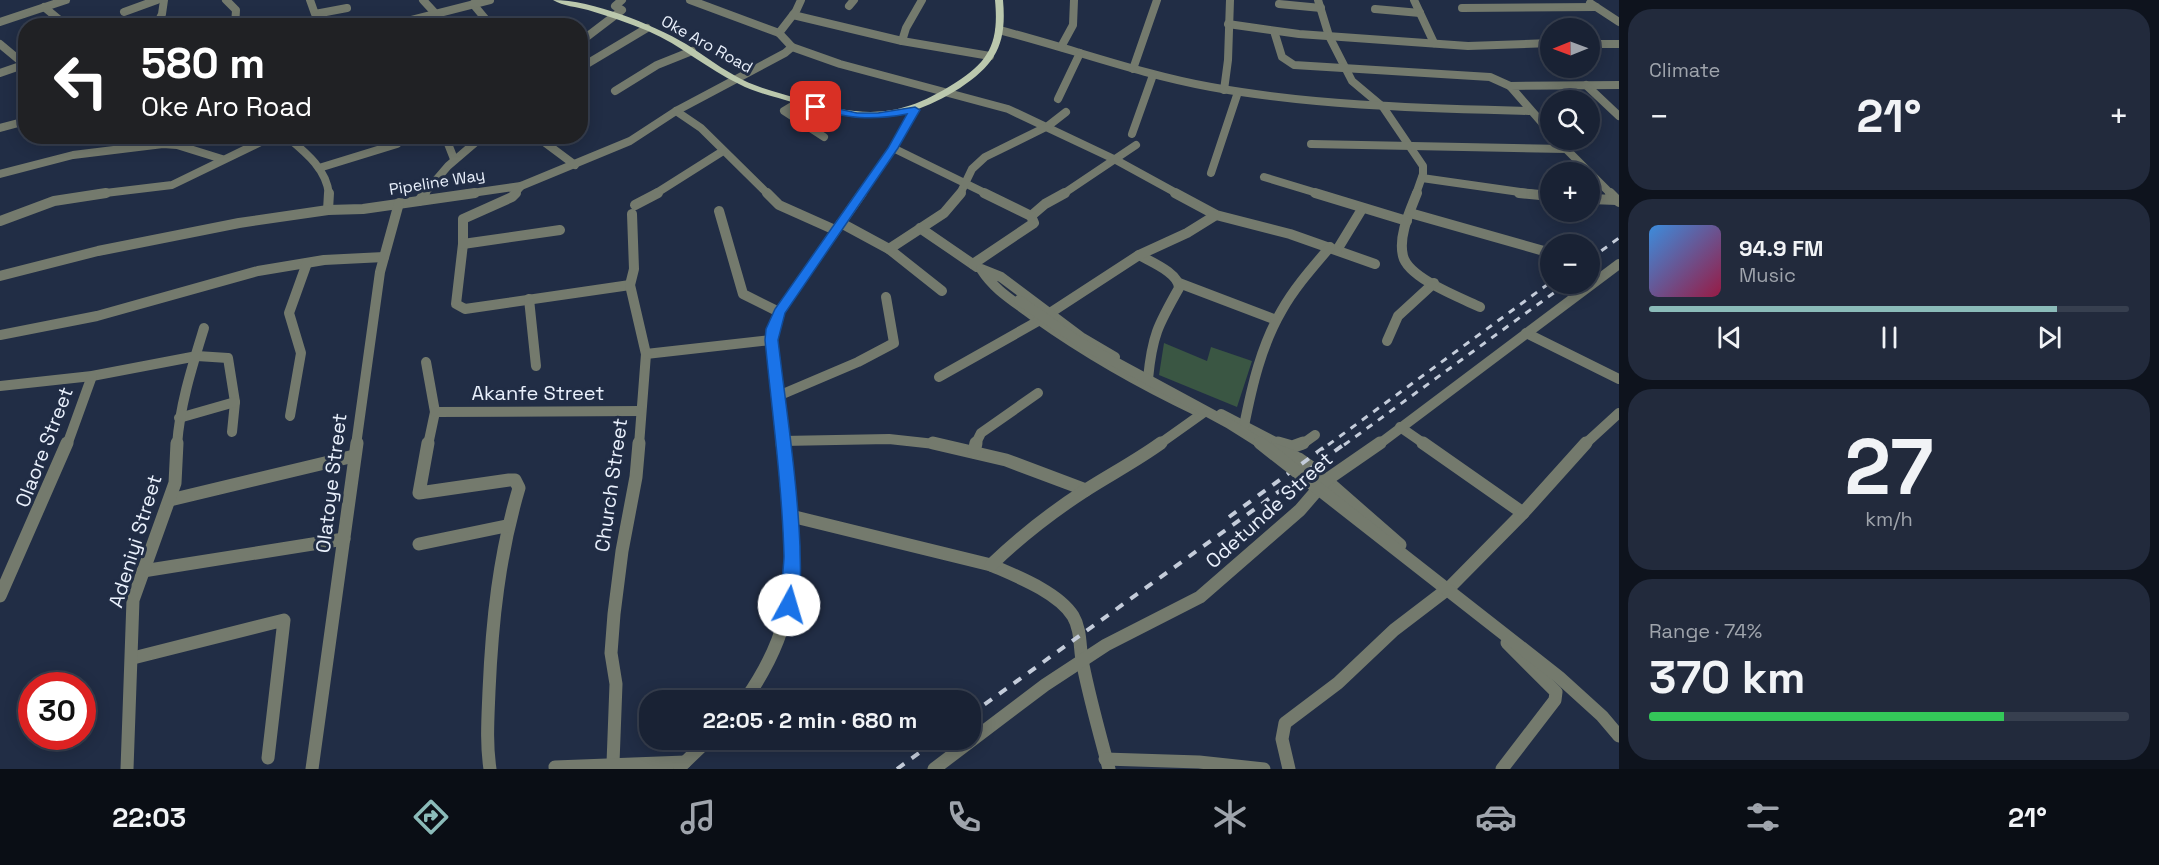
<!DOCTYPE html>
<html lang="en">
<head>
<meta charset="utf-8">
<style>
	body { margin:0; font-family:"Space Grotesk",sans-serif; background:#222a3c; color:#f1f3f6; height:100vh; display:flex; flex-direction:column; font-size:22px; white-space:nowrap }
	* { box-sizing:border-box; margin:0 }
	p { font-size:20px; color:#9fa4ac }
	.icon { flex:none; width:33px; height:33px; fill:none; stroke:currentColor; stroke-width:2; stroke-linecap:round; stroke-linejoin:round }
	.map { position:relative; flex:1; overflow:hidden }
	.details { display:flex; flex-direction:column; gap:9px; padding:9px; background:#0e131d; width:540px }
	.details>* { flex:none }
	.banner { position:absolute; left:18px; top:18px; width:570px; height:126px; border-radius:24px; box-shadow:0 3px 15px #0003,0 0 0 2px #373f4f; background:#202124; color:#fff; overflow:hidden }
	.needle { width:39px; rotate:269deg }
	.controls { position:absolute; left:1540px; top:18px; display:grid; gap:12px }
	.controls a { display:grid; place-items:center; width:60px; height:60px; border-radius:50%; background:#192234; box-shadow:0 3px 15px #0003,0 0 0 2px #373f4f; font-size:30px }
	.speed { position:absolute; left:18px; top:672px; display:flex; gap:12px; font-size:30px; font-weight:700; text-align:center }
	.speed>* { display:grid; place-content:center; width:78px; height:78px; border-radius:50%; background:#192234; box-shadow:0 3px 15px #0003,0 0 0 2px #373f4f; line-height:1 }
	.speed .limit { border:9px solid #d22; background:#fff; color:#111 }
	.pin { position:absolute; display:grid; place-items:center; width:51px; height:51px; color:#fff; margin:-26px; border-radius:12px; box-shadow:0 3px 9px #0006 }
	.me { position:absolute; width:66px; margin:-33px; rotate:6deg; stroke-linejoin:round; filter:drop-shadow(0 0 4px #0008) }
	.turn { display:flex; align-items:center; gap:21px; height:126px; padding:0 24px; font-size:27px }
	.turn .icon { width:78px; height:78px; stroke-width:2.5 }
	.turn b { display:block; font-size:42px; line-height:51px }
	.big { font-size:45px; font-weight:600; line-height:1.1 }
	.details .card { flex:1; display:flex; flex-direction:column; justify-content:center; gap:9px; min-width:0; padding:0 21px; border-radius:24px; background:#222a3c }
	.details .dial { align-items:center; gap:0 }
	.dial b { font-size:78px; line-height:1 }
	.song { display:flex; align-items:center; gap:18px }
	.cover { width:72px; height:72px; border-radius:9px; background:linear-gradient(135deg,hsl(210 70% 55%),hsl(340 70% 35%)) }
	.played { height:6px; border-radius:3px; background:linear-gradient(90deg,#8bbbb9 85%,#373f4f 85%) }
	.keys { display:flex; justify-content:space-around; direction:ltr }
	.heat { display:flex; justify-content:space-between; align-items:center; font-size:33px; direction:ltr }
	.charge { height:9px; border-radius:4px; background:linear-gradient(90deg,#34c759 74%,#373f4f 0) }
	.trip { position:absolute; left:639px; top:690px; width:342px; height:60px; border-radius:24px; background:#192234; box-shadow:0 3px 15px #0003,0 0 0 2px #373f4f; font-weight:600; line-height:60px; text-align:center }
	.dock { display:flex; height:96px; justify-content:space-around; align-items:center; background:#0a0e15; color:#9fa4ac }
	.dock .icon { width:42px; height:42px }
	.dock .current { color:#8bbbb9 }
	.dock b { font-size:27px; color:#f1f3f6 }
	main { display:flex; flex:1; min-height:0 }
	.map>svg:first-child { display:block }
</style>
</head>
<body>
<main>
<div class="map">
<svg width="1619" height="769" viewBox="0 0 1619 769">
	<rect width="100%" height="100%" fill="#212d45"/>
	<polygon fill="#3a5643" points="1164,343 1207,361 1211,347 1252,361 1237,407 1159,375"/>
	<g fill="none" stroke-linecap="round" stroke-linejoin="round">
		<g stroke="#747a6d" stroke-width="8">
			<polyline points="226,0 236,10 235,26"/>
			<polyline points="310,0 315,14 347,8"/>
			<polyline points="423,0 435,13"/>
			<polyline points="690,0 779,33"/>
			<polyline points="1318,0 1329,36 1352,81 1383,107 1423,166 1423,174 1416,194"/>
			<polyline points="1414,0 1434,43"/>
			<polyline points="1590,3 1619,22"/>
			<polyline points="473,4 488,22"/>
			<polyline points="1279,4 1321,8"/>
			<polyline points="849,6 854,0"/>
			<polyline points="44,7 67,26"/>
			<polyline points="1462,8 1596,7"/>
			<polyline points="1375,9 1420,13"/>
			<polyline points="124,12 157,0"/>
			<polyline points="793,15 902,41 990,56"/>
			<polyline points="0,22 66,0"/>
			<polyline points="1228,24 1299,34 1468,46 1551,43"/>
			<polyline points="156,26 162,14 164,0"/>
			<polyline points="388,26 490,0"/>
			<path d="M999,30C1070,48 1139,74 1211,87C1316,106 1423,108 1529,111"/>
			<polyline points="1274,31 1282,57 1294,65 1490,77 1510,86"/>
			<polyline points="902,41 906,28 922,0"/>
			<polyline points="580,42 622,10 615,6 622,0"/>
			<polyline points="0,44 24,64"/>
			<polyline points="1590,44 1619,44"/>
			<polyline points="792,47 840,64 1008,109 1116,160 1178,194"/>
			<polyline points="1061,47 1073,25 1074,0"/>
			<polyline points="580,68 647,28"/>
			<polyline points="1133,69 1157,0"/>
			<polyline points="0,73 26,64"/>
			<polyline points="1586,85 1619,116"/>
			<polyline points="1224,90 1228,60 1230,0"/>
			<polyline points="615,91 657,65 692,51"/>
			<polyline points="1058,99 1080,53"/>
			<polyline points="799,102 784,111 824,137"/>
			<polyline points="676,111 701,128 768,194"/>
			<polyline points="0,128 26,121"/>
			<polyline points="1551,133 1510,86 1619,85"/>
			<polyline points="1132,134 1153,75"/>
			<path d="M286,136C305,152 326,168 329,194"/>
			<polyline points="445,136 454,159"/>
			<polyline points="536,136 575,165"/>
			<polyline points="1557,140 1589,172"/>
			<polyline points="1311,144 1566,149"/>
			<polyline points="893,148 987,194"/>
			<polyline points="319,168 397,144"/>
			<polyline points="1211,173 1238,92"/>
			<polyline points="1590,173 1611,194"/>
			<polyline points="0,174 73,155 163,144 177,145 222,159"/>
			<polyline points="1264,177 1320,194"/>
			<polyline points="1422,178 1534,194"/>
			<polyline points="97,194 172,185 273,136"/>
			<polyline points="424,194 448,166 483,136"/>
			<polyline points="465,194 521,186 630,141 676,111 785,53 792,47 779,33 796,11 801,0"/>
			<polyline points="514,194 521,186"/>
			<polyline points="655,194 723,151"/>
			<polyline points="861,194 893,148 915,110"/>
			<polyline points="960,194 972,169 985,157 1048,126 1066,112"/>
			<polyline points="1063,194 1136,145"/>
		</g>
		<g stroke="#747a6d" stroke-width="10">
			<polyline points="516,193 512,197 463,219 463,244 456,304 465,309 630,285"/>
			<polyline points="767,193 779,205 835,230"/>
			<polyline points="1175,193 1216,215 1290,234 1375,264"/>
			<polyline points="1315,193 1407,221"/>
			<path d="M1417,193C1410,211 1398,236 1403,256C1408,278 1461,298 1480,307"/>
			<polyline points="1519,193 1551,196"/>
			<polyline points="1610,193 1619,202"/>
			<polyline points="1590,199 1617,200"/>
			<polyline points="419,201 425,193"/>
			<polyline points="635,205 658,193"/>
			<polyline points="328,210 329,193"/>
			<polyline points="719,211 743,294 779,312"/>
			<polyline points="1410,213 1551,253"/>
			<polyline points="632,214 634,269 630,285 646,354 639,445"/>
			<polyline points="1031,216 1045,204 1065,193"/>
			<polyline points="0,221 54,201 106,193"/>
			<polyline points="841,223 889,249 942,291"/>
			<polyline points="920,228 977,267"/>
			<polyline points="463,244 560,230"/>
			<polyline points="889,249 944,213 961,193"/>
			<polyline points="1337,250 1362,209"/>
			<path d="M1139,255C1151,262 1179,273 1179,288C1158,325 1152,336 1148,379"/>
			<polyline points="973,264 1034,223 1031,216 984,193"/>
			<polyline points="0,276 98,251 239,223 328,210 363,209 475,193"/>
			<polyline points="1179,283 1276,320"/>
			<polyline points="529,299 536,366"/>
			<polyline points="1050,313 1139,255 1187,233 1216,215"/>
			<polyline points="1526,333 1619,379"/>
			<polyline points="0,335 97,316 258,271 324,260 384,257"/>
			<polyline points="1387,341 1398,316 1434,283"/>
			<polyline points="646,354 771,340"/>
			<path d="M1115,357L1081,337L1001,277L981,269C995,291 1014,301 1035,317C1087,354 1140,384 1197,411"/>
			<polyline points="426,362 435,412 428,445"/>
			<polyline points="939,377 1040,320"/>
			<polyline points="0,386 92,376 197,356 228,358 235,402 232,432"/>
			<polyline points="778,396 858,362 894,343 886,297"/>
			<polyline points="435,412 641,411"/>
			<polyline points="1221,414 1281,445"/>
			<polyline points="290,416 301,353 289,313 307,263"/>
			<polyline points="179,418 235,402"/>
			<path d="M1244,426C1252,386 1261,346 1282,310C1295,287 1313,267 1330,247"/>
			<polyline points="1400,427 1426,445"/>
			<polyline points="782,441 889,439 944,445"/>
			<polyline points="67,445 92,376"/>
			<path d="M177,445C180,404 192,367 204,328"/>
			<polyline points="356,445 380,272 399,203"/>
			<polyline points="782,445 771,340 779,312 862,193"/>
			<polyline points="975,445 981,433 1038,393"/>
			<polyline points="1158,445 1203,413"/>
			<polyline points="1301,445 1315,435"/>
			<polyline points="1378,445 1619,264"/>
			<polyline points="1584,445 1619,413"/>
		</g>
		<g stroke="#747a6d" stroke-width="13">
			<path d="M428,443L419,493L509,480H515L519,488C499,555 492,622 489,691C488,717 486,743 490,769"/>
			<polyline points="933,443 1006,460 1086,490"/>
			<polyline points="1278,443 1292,447 1303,443"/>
			<polyline points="1423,443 1523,513"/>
			<polyline points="1275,450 1299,459 1312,468 1400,545"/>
			<polyline points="974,452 976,443"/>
			<polyline points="170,500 354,456"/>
			<path d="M791,516L991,565C1016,576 1058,592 1073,616C1082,631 1079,649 1083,665C1090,700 1100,735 1109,769"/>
			<polyline points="419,544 506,526"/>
			<path d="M991,565C1020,537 1052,512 1086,490C1111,474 1136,461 1161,443"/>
			<polyline points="143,571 344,539"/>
			<polyline points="0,596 67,443"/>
			<polyline points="133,658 284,620 268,758"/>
			<path d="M745,700C808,610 795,546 782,443"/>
			<polyline points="1105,759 1199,762 1264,769"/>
			<polyline points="613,763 616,684 611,653 614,614 622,551 636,477 639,443"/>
			<polyline points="555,767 685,762"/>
			<polyline points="680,767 708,740"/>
			<polyline points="127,769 133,600 175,483 177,443"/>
			<polyline points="312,769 357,443"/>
			<polyline points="934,769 1045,685 1106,645 1200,597 1300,510 1325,481 1380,443"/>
			<polyline points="1289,769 1282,739 1285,723 1338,683 1394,630 1449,588 1523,513 1586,443"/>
			<polyline points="1502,769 1555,700 1556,692 1507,643"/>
		</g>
		<path fill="#bbc8ad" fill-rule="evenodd" d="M553,0C592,0 652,24 686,44C705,56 723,70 743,80C761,89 781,93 799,99C863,117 897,120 955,83C990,61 999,42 995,0H1003C1007,44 996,64 960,88C899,126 862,122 795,103C776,97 756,93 739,84C707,69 681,45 648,31C629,23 608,16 588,10C577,7 563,6 553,0Z"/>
		<g stroke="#c4ccda" stroke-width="3" stroke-dasharray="7 7" stroke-linecap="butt">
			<polyline points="1590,259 1619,238"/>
			<polyline points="1328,445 1551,282"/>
			<polyline points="1344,445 1566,284"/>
		</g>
		<g stroke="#c4ccda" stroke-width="4" stroke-dasharray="9 9" stroke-linecap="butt">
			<polyline points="1229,517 1330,443"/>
			<polyline points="970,715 1346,443"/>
			<polyline points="897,769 937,740"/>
		</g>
		<polyline stroke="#747a6d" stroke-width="10" points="1019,300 1082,344 1228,423 1263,445"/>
		<polyline stroke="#747a6d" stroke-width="13" points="1260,443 1559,677 1602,716 1619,736"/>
	</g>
	<path fill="#1a73e8" stroke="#114b97" stroke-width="1.5" d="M816,104L857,113H878L915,107L920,110L898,148L785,313L778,340C786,408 797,477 800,546C800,566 803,592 795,610L789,612L783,610C778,599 784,570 784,556C782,484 772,412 765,340L766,329L775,309L888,148L907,114C869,121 850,118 813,109V105Z"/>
	<g text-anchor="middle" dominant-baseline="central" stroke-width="6" stroke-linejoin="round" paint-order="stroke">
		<g font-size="16" fill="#e9f0fc" stroke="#212d45">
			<text transform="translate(707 44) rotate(29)">Oke Aro Road</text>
			<text transform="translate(437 182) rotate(-9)">Pipeline Way</text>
		</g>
		<g font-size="20" fill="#e9f0fc" stroke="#212d45">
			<text x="538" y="393">Akanfe Street</text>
			<text transform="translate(44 447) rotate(-69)">Olaore Street</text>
			<text transform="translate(331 483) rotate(-83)">Olatoye Street</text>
			<text transform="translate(611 485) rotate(-82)">Church Street</text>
			<text transform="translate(1269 510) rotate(-42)">Odetunde Street</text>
			<text transform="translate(135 541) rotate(-73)">Adeniyi Street</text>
		</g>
	</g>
</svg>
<div class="controls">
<a><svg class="needle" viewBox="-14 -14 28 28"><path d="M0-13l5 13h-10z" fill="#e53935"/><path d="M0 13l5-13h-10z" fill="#9fa4ac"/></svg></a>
<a><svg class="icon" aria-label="search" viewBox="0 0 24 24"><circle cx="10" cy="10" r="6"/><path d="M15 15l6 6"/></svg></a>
<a>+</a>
<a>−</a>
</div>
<div class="speed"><div class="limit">30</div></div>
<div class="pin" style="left:816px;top:107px;background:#d93025"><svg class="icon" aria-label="arrive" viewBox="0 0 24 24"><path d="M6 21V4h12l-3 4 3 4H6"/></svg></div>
<svg class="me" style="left:789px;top:605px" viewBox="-20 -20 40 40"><circle r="19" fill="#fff"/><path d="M0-13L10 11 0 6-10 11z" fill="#1a73e8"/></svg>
<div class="trip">22:05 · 2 min · 680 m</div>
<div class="banner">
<div class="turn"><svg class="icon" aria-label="left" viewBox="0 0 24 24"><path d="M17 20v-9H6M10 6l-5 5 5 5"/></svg><div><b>580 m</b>Oke Aro Road</div></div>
</div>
</div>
<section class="details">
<div class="card"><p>Climate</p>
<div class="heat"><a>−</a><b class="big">21°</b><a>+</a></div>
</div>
<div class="card">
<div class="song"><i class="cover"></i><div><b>94.9 FM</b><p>Music</p></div></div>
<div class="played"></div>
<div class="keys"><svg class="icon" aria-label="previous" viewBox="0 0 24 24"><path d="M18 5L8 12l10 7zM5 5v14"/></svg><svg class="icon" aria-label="pause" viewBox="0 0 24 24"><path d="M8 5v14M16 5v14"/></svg><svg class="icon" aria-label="next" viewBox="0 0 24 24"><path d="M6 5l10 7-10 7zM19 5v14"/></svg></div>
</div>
<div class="card dial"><b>27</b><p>km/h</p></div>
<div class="card"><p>Range · 74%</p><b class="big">370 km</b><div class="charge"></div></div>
</section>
</main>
<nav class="dock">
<b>22:03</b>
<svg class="icon current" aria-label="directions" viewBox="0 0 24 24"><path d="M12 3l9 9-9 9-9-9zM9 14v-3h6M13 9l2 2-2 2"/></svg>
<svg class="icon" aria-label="music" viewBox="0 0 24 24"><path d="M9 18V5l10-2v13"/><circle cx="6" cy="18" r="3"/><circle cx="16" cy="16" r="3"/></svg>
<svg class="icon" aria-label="phone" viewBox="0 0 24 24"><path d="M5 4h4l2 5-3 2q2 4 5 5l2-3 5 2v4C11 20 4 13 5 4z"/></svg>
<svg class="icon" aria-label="climate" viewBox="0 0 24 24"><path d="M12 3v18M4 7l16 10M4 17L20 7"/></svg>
<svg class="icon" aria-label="car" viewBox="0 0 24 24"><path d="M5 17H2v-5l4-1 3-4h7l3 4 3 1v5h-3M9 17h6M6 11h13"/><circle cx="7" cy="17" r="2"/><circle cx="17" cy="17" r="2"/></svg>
<svg class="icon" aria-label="filters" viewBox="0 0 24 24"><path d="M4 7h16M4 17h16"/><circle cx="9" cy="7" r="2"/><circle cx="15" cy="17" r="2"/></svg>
<b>21°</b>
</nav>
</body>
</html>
